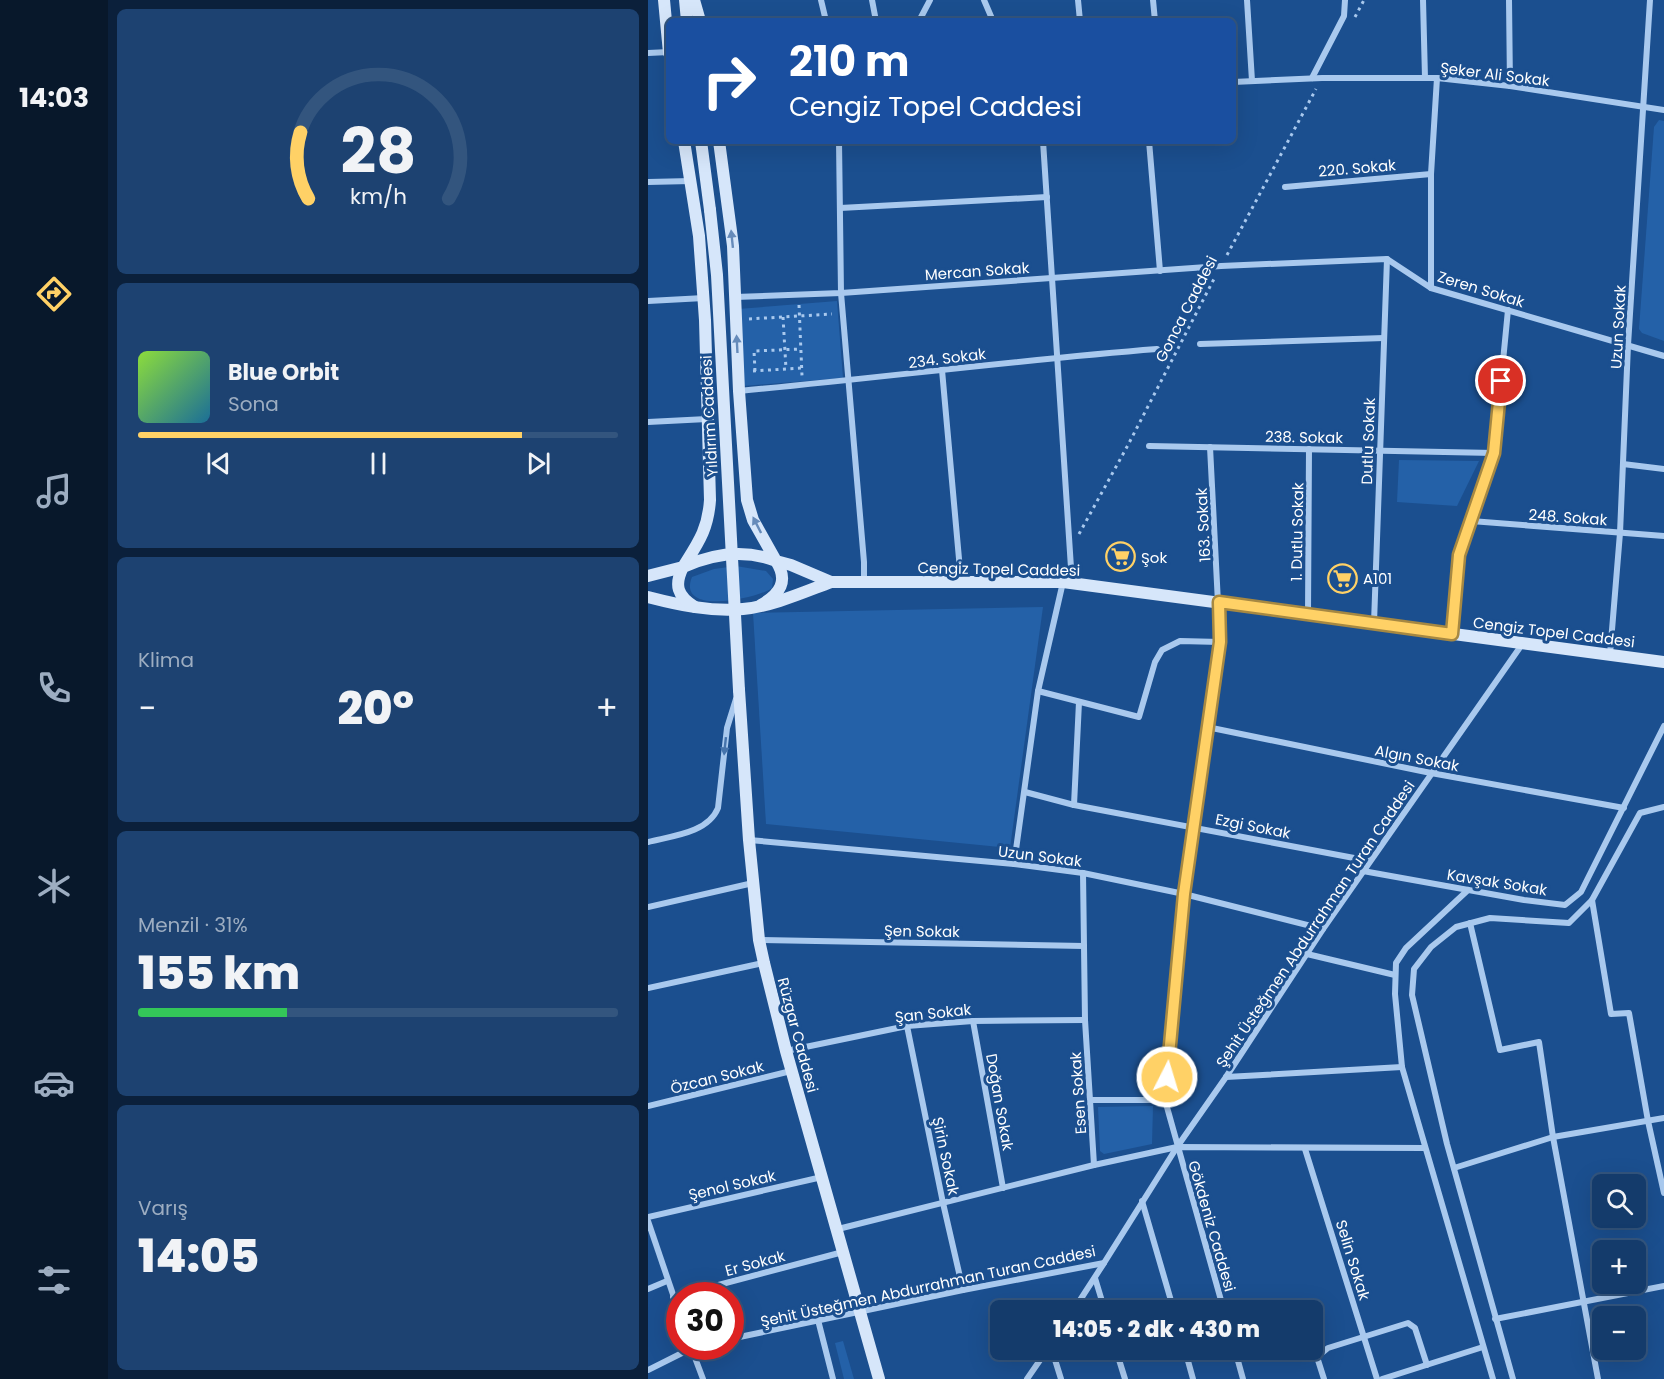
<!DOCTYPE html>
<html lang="tr">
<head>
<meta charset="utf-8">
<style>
	body { margin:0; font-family:Poppins,sans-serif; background:#1d4271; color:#f1f3f6; height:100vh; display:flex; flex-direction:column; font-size:22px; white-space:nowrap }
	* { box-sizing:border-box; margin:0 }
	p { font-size:20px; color:#9dadc1 }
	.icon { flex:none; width:33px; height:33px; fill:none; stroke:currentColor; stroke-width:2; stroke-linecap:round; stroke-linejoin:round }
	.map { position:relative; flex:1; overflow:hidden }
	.details { display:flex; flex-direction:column; gap:9px; padding:9px; background:#0b203b; width:540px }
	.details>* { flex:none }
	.guide { position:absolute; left:18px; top:18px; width:570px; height:126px; border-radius:9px; box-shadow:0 6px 24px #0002,0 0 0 2px #33557e; background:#1a4fa0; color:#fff; overflow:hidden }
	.buttons { position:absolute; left:944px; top:1174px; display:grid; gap:12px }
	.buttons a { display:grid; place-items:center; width:54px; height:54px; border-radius:9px; background:#143b6b; box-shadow:0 6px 24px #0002,0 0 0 2px #33557e; font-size:30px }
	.speed { position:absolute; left:18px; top:1282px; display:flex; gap:12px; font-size:30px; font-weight:700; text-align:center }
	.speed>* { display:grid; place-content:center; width:78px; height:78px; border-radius:50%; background:#143b6b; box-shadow:0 6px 24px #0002,0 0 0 2px #33557e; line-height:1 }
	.speed .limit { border:9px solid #d22; background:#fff; color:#111 }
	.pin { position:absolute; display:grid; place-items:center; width:51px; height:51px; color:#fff; margin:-26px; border:3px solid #fff; border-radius:50%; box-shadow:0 2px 6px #0007 }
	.me { position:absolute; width:66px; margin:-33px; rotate:5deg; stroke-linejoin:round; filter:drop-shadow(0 0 4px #0008) }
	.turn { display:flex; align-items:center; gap:21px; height:126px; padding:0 24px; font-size:27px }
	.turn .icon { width:78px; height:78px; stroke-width:2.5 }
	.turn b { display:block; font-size:42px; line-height:51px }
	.big { font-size:45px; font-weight:800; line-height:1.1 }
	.details .card { flex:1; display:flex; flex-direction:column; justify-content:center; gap:9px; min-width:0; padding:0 21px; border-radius:9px; background:#1d4271 }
	.details .dial { align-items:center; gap:0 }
	.dial svg { height:156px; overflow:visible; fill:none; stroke:#33557e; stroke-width:7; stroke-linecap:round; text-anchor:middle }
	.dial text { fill:#f1f3f6; stroke:none }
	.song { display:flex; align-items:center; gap:18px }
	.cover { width:72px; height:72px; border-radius:9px; background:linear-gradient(135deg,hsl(90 70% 55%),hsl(200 70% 35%)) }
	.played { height:6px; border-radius:3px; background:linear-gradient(90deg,#ffd166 80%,#33557e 80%) }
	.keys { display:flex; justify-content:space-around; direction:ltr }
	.heat { display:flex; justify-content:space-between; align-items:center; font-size:33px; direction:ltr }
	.charge { height:9px; border-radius:4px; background:linear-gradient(90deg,#34c759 31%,#33557e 0) }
	.trip { position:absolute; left:342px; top:1300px; width:333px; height:60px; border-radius:9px; background:#143b6b; box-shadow:0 6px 24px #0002,0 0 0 2px #33557e; font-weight:800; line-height:60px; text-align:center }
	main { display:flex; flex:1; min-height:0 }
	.dock { display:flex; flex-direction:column; width:108px; justify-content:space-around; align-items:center; background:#08182b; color:#9dadc1 }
	.dock .icon { width:42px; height:42px }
	.dock .active { color:#ffd166 }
	.dock b { font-size:27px; color:#f1f3f6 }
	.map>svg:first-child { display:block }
</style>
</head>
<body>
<main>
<nav class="dock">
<b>14:03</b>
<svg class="icon active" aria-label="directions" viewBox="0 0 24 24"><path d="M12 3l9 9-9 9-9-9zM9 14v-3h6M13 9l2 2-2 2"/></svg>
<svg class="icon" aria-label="music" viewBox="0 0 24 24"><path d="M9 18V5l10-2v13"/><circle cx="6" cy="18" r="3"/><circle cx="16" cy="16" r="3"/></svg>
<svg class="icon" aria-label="phone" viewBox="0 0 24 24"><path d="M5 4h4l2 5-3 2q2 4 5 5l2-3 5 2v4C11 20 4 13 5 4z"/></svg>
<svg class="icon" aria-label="climate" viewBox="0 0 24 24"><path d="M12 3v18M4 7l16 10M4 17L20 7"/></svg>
<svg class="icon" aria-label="car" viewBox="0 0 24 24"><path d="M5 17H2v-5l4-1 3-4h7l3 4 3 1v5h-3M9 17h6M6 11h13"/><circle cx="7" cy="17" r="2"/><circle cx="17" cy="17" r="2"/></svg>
<svg class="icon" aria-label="filters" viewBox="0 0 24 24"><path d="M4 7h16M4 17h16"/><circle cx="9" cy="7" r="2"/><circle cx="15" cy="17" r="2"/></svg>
</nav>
<section class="details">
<div class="card dial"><svg viewBox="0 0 100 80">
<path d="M14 69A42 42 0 1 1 86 69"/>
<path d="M14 69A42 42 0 0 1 10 35" stroke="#ffd166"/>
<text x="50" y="56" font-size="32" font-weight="700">28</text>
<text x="50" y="72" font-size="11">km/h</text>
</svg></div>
<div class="card">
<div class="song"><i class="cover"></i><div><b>Blue Orbit</b><p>Sona</p></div></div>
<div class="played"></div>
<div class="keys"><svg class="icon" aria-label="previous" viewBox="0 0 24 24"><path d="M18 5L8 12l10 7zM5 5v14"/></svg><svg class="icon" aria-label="pause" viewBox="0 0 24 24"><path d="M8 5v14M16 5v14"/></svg><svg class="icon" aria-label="next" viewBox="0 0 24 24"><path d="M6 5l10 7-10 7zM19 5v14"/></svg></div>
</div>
<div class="card"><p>Klima</p>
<div class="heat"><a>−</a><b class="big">20°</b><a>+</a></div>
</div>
<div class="card"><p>Menzil · 31%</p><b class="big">155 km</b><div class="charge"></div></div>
<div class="card"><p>Varış</p><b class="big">14:05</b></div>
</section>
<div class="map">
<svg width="1016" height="1379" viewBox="0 0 1016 1379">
	<rect width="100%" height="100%" fill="#1b4f8f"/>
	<g fill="#2461a8">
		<polygon points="1011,120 1016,121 1016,341 994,333 991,329 1006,127"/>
		<polygon points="189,301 195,378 95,386 90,309"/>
		<polygon points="751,460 831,461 809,506 749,502"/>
		<path d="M88,566L118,571L125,579L124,588C109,599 28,616 44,577L66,569Z"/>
		<polygon points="395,607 362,848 118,824 105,613"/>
		<polygon points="505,1106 504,1144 456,1154 452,1151 450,1107"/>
		<polygon points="195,1341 206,1379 196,1379 187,1343"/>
	</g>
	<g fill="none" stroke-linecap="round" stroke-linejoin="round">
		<g stroke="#a9c9ee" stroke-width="3" stroke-dasharray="3 4.5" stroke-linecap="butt">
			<polyline points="707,17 716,0"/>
			<polyline points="579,255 668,89"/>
			<polyline points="151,305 154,376"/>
			<polyline points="135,317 138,369"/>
			<polyline points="101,319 184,314"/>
			<polyline points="105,371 154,368"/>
			<polyline points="107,371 106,351 153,349"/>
			<polyline points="431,534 480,445 567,277"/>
		</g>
		<g stroke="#a9c9ee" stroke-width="6">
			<polyline points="173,0 178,21"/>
			<polyline points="224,0 228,21"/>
			<polyline points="336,0 345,21"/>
			<polyline points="430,0 432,21"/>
			<polyline points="505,0 507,21"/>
			<polyline points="599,0 604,81"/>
			<polyline points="775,0 777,78"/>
			<polyline points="861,0 862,86"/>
			<polyline points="271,21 282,0"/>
			<polyline points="0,53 21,52"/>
			<polyline points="664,78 696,16 697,0"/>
			<polyline points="585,82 674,78 789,78 862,86 1016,110"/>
			<polyline points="191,141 193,293 216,562 216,582"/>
			<polyline points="395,141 424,583"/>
			<polyline points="501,141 512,271"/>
			<polyline points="0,182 43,181"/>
			<polyline points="637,187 783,174"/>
			<polyline points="192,208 399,197"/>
			<polyline points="783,288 783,174 789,78"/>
			<polyline points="87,297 193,293 573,266 739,259 783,288 1016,356"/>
			<polyline points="0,301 56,298"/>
			<polyline points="552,344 736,338"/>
			<polyline points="294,370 313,581"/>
			<path d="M91,391C231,378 369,360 509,349"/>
			<polyline points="0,422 59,419"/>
			<polyline points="501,446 846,453"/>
			<polyline points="562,447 572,642 536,894 517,1100 576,1311"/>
			<polyline points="975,464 1016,469"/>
			<polyline points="823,521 1016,536"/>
			<polyline points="660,614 661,449"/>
			<polyline points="726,623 739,259"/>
			<polyline points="804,634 811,555 846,453 860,310"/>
			<polyline points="962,654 972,533 980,345 1002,0"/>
			<polyline points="390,691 491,717 507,662 514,650 532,641 572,642"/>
			<polyline points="559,727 783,773 976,808"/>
			<polyline points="377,792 426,805 722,861"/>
			<polyline points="426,805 431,702"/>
			<polyline points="101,840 366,864 435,873 536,894 675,929"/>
			<path d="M0,842C24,836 60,833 70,808L79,728L88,699"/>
			<polyline points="366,864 390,691 415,582"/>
			<polyline points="715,871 876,900 917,905 933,892 1016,726"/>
			<polyline points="435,873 437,1020 446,1165"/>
			<polyline points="820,890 758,948 748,963 747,994 754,1067 845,1379"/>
			<polyline points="944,900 963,1014 981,1013 1000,1121 1016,1193"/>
			<polyline points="0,907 105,883"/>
			<polyline points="822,923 852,1050 891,1042 905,1137 950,1379"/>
			<polyline points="111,940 436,946"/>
			<polyline points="659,954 747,975"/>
			<polyline points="0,988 115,963"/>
			<polyline points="325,1021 355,1188"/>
			<polyline points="259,1026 295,1203 315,1290"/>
			<polyline points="138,1051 259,1026 325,1021 437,1020"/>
			<polyline points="578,1077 754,1067"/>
			<polyline points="442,1100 517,1100"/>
			<polyline points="0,1106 143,1071"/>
			<polyline points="657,1149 729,1379"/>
			<polyline points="806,1168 905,1137 1016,1118"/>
			<polyline points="494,1201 526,1311"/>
			<polyline points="0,1217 174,1177"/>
			<polyline points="0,1221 32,1315"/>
			<polyline points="190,1229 446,1165 529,1147 777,1148"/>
			<polyline points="447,1278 457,1311"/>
			<polyline points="0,1289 19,1281"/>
			<polyline points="25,1297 195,1252"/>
			<polyline points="425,1311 456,1263"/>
			<polyline points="847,1319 1016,1286"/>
			<polyline points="170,1320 185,1379"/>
			<polyline points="82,1339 315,1290 456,1263 529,1147 578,1077 675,929 875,643"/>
			<polyline points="43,1347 55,1379"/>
			<polyline points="404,1350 413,1379"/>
			<polyline points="468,1350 477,1379"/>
			<polyline points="537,1350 545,1379"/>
			<polyline points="587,1350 595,1379"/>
			<polyline points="0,1370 46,1347"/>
			<polyline points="379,1379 399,1350"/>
			<polyline points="676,1379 669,1357 680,1348 760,1323 767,1328 779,1365"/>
			<polyline points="734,1379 835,1347"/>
			<polyline points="865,1379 799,1144 764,995 766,969 783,947 808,927 842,918 921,923 944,900 992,813 1016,807"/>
		</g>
		<g stroke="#d6e6fa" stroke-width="12">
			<polyline points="16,0 21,53"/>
			<polyline points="37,0 39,21"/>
			<polyline points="46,0 52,21"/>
			<polyline points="53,141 62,210"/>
			<polyline points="71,141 85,246 91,391 99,500 105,520 128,561 143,565 183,582 415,582 1016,662"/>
			<path d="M0,576L35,567C50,543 60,530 62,500L57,320L51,236L36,141"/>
			<path d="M0,597C31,605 63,612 95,609C125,606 156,592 183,582"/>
			<path d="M47,607C29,596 26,585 35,567C64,554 97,549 128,561C141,581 132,594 113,605"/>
			<polyline points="91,690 101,840 111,940 116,963 138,1051 231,1379"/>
		</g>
		<polyline stroke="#d6e6fa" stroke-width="12" points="62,210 69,275 91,690"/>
	</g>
	<defs><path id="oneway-solid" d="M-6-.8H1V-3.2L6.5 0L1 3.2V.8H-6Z" transform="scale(1.5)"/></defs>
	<g fill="#668bba">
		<use href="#oneway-solid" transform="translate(84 239) rotate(-96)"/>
		<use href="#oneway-solid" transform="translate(89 344) rotate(-93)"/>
		<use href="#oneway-solid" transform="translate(109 525) rotate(-117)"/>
	</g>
	<use fill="#4674ac" href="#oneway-solid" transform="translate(77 746) rotate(96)"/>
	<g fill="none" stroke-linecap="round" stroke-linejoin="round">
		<defs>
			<polyline id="route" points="519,1077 536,894 572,642 571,602 804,634 811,555 846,453 853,381"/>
		</defs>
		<use href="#route" stroke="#a68842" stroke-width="15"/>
		<use href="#route" stroke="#ffd166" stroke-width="10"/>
	</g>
	<defs>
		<symbol id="supermarket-ring" viewBox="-11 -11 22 22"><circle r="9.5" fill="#1b4f8f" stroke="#ffd166" stroke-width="1.5"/><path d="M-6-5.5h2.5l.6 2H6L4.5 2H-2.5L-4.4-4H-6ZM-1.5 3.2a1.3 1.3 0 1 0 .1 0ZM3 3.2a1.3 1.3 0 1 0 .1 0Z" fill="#ffd166"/></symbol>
	</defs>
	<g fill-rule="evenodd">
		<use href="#supermarket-ring" x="456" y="540" width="33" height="33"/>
		<use href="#supermarket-ring" x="678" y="562" width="33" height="33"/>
	</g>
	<g text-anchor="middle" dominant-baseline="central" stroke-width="6" stroke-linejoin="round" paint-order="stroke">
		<g font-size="15" fill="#fff" stroke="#1b4f8f">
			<text transform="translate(847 74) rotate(7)">Şeker Ali Sokak</text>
			<text transform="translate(709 168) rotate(-5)">220. Sokak</text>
			<text transform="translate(329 271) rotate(-4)">Mercan Sokak</text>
			<text transform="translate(833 289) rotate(17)">Zeren Sokak</text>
			<text transform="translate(538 309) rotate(-63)">Gonca Caddesi</text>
			<text transform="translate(970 327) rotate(-87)">Uzun Sokak</text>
			<text transform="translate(299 358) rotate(-7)">234. Sokak</text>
			<text transform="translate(61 416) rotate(-93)">Yıldırım Caddesi</text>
			<text transform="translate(656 437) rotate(1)">238. Sokak</text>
			<text transform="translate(720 441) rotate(-88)">Dutlu Sokak</text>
			<text transform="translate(920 517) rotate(4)">248. Sokak</text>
			<text transform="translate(555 525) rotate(-93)">163. Sokak</text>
			<text transform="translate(649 532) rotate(-89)">1. Dutlu Sokak</text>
			<text transform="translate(351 569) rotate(1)">Cengiz Topel Caddesi</text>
			<text transform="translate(906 632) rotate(7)">Cengiz Topel Caddesi</text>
			<text transform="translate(769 758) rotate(11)">Algın Sokak</text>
			<text transform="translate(605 826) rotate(11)">Ezgi Sokak</text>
			<text transform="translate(392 856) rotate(7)">Uzun Sokak</text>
			<text transform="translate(849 882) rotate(9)">Kavşak Sokak</text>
			<text transform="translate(667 924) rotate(-56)">Şehit Üsteğmen Abdurrahman Turan Caddesi</text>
			<text transform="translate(274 931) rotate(1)">Şen Sokak</text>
			<text transform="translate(285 1013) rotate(-6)">Şan Sokak</text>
			<text transform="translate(150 1035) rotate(75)">Rüzgar Caddesi</text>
			<text transform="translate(69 1077) rotate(-14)">Özcan Sokak</text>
			<text transform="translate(430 1093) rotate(-94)">Esen Sokak</text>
			<text transform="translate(352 1102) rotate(80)">Doğan Sokak</text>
			<text transform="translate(298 1156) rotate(78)">Şirin Sokak</text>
			<text transform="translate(84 1185) rotate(-13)">Şenol Sokak</text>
			<text transform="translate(564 1226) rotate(74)">Gökdeniz Caddesi</text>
			<text transform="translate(705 1260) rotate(73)">Selin Sokak</text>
			<text transform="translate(107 1263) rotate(-15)">Er Sokak</text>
			<text transform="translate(280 1286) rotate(-12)">Şehit Üsteğmen Abdurrahman Turan Caddesi</text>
		</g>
		<g font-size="15" fill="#fff" stroke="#1b4f8f" text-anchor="start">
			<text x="493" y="557">Şok</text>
			<text x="715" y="578">A101</text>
		</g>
	</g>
</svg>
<div class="buttons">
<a><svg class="icon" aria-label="search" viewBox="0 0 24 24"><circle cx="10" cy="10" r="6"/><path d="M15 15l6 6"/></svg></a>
<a>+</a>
<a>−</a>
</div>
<div class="speed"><div class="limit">30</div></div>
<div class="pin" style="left:853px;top:381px;background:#d93025"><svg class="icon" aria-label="arrive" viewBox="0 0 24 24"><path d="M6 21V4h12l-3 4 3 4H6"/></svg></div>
<svg class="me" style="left:519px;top:1077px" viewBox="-20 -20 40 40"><circle r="17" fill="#ffd166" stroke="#fff" stroke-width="3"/><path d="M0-11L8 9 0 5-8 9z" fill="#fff"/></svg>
<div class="trip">14:05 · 2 dk · 430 m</div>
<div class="guide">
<div class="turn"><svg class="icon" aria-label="right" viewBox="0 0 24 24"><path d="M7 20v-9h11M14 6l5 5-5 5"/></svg><div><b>210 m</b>Cengiz Topel Caddesi</div></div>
</div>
</div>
</main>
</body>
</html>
